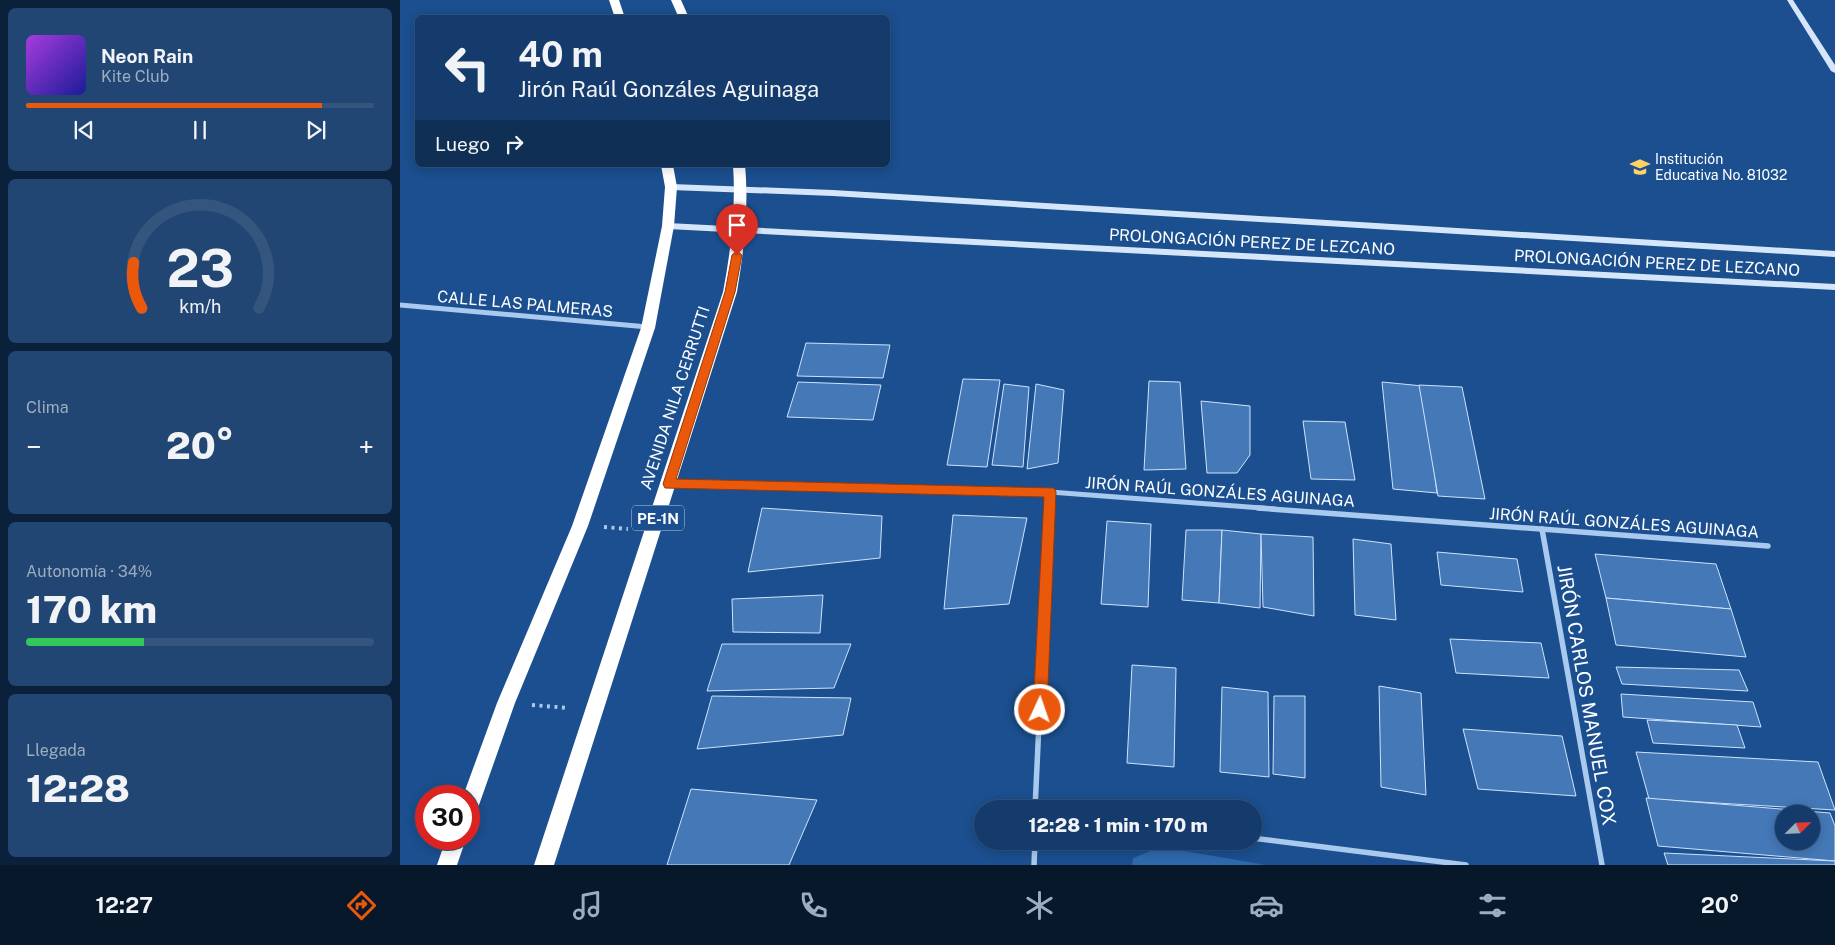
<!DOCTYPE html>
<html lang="es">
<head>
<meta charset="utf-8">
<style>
	body { margin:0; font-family:"Public Sans",sans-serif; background:#214673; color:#f1f3f6; height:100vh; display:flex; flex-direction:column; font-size:19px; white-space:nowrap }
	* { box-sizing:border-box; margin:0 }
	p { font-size:16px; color:#9dadc1 }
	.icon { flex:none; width:28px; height:28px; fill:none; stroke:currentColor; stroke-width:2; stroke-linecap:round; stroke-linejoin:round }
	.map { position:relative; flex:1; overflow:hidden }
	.details { display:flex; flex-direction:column; gap:8px; padding:8px; background:#0b203b; width:400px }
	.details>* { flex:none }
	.top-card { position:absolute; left:15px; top:15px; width:475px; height:152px; border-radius:8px; box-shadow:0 2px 12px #0003,0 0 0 1px #33557e; background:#143b6b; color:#f1f3f6; overflow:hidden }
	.needle { width:32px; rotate:66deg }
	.buttons { position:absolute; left:1375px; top:805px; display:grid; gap:10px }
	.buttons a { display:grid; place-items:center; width:45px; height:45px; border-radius:50%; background:#143b6b; box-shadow:0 2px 12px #0003,0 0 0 1px #33557e; font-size:25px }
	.speed { position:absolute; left:15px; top:785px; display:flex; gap:10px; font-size:25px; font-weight:700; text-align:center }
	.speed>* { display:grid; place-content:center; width:65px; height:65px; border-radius:50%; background:#143b6b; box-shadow:0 2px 12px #0003,0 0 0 1px #33557e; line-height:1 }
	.speed .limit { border:8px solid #d22; background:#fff; color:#111 }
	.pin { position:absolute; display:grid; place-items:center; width:42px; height:42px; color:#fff; margin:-51px -21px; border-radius:50% 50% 50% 0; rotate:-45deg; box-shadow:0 0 5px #0007 }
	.pin .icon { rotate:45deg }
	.me { position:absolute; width:55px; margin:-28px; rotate:3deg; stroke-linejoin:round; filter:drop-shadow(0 0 4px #0008) }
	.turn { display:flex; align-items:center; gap:18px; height:105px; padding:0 20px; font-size:22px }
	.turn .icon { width:65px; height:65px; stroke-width:2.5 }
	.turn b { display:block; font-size:35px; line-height:42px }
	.then { display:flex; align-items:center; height:48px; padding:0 20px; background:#0003; gap:10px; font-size:19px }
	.big { font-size:38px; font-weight:800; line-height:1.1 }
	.details .card { flex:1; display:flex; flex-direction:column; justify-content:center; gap:8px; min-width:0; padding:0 18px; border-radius:8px; background:#214673 }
	.details .dial { align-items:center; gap:0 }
	.dial svg { height:130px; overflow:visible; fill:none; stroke:#33557e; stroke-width:7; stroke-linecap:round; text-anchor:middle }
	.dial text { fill:#f1f3f6; stroke:none }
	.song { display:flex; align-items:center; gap:15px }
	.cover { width:60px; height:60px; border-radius:8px; background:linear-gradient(135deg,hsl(280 70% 55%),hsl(240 70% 35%)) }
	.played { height:5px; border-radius:2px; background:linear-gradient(90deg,#ea580c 85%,#33557e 85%) }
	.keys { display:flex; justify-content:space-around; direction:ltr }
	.heat { display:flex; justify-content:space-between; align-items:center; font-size:28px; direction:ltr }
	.charge { height:8px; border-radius:4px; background:linear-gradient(90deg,#34c759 34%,#33557e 0) }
	.trip { position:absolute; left:574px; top:800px; width:288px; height:50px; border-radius:25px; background:#143b6b; box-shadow:0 2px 12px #0003,0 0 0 1px #33557e; font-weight:800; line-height:50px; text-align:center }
	.dock { display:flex; height:80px; justify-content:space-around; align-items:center; background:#08182b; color:#9dadc1 }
	.dock .icon { width:35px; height:35px }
	.dock .on { color:#ea580c }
	.dock b { font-size:22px; color:#f1f3f6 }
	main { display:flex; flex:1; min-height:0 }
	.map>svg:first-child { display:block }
</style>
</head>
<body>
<main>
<section class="details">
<div class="card">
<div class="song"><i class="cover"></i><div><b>Neon Rain</b><p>Kite Club</p></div></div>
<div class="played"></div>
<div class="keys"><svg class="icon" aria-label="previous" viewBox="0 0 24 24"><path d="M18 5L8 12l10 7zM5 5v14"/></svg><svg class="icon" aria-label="pause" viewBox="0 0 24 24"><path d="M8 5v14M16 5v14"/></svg><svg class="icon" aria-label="next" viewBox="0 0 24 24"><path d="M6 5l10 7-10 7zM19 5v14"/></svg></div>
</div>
<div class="card dial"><svg viewBox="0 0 100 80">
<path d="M14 69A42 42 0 1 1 86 69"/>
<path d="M14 69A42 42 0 0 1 9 41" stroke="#ea580c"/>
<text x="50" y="56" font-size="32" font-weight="700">23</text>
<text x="50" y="72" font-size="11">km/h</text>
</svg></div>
<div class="card"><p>Clima</p>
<div class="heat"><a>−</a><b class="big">20°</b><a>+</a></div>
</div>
<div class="card"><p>Autonomía · 34%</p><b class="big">170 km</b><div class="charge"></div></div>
<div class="card"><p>Llegada</p><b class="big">12:28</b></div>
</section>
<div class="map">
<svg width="1435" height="865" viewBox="0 0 1435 865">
	<rect width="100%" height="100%" fill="#1b4f8f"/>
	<polygon fill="#2e69ad" points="761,847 866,865 732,865 733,858"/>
	<g fill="#4478b7" stroke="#cfe3fa" fill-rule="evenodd">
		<polygon points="406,343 490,345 483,378 397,376"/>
		<polygon points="563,379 600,380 587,467 547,465"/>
		<polygon points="749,381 780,382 786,469 744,470"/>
		<polygon points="398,382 481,385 473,420 387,417"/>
		<polygon points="982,382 1023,386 1037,493 993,489"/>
		<polygon points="604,384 629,387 623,467 592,465"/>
		<polygon points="636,384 664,390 658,463 627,469"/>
		<polygon points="1019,385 1062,387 1085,499 1038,496"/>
		<polygon points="801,401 850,406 850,455 837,473 807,473"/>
		<polygon points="903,421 945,422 955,480 911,479"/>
		<polygon points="362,508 482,516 480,558 348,572"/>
		<polygon points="553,515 627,518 609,604 544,609"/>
		<polygon points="707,521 751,524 748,607 701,604"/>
		<polygon points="786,530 822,530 819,603 782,600"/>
		<polygon points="822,530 861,534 860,608 819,603"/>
		<polygon points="861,534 913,537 914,616 863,607"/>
		<polygon points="953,539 991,544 996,620 955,615"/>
		<polygon points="1037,552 1117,559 1123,592 1041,585"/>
		<polygon points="1195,554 1316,564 1331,609 1206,598"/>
		<polygon points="423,595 420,633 333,632 332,599"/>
		<polygon points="1206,598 1331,609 1346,657 1216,645"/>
		<polygon points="1050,639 1141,643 1149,678 1056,673"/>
		<polygon points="322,644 451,644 434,688 307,691"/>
		<polygon points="732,665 776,668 774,767 727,763"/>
		<polygon points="1216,667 1339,670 1348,691 1222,684"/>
		<polygon points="979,686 1021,693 1026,795 981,787"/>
		<polygon points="822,687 868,692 869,777 820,772"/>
		<polygon points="1221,694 1353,702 1361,727 1223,717"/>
		<polygon points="312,696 451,698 443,735 297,749"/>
		<polygon points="874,696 905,696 905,778 873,774"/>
		<polygon points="1247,720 1337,725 1345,748 1253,743"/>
		<polygon points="1063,729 1162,736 1176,796 1078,789"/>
		<polygon points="1236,752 1418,762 1435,810 1249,799"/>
		<polygon points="291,789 417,800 389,865 267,865"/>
		<path d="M1246,798L1430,813L1435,826V861L1258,846ZM1384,814H1411V841H1384Z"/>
		<polygon points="1264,853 1435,861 1435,865 1268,865"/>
	</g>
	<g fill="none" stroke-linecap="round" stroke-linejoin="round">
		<g stroke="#a9c9ee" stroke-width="4" stroke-dasharray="3 4.5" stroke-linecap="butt">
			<polyline points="204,527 228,529"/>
			<polyline points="132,705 168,708"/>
		</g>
		<g stroke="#a9c9ee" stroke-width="5">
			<polyline points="0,305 248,327"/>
			<polyline points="271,484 650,492 875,509"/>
			<polyline points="649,509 650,492"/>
		</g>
		<g stroke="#a9c9ee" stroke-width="5.5">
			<polyline points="858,508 1368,546"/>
			<polyline points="1142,529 1202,865"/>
			<polyline points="635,809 649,508"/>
			<polyline points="852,838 1066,865"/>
			<polyline points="634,865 635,841"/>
		</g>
		<g fill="#d6e6fa" fill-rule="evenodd">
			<polygon points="1387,0 1393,0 1435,65 1435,73 1431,71"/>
			<polygon points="271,184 433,190 1435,251 1435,257 433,196 271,190 267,187"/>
			<polygon points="268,223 1435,284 1435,290 268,229 264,226"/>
		</g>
		<g fill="#fff" fill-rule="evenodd">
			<polygon points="209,0 219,0 225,18 215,18"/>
			<polygon points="271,0 281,0 289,18 279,18"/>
			<polygon points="261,165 273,165 277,187 274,226 255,328 188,526 115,703 79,805 76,812 69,815 69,796 63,796 97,703 172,526 241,328 262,226 265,187"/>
			<path d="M333,165H345C349,208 344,250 337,292L154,865H134L323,292C331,250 336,208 333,165Z"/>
			<polygon points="46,839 66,839 57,865 37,865"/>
		</g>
	</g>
	<polygon fill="#ea580c" stroke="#983908" points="337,251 342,255 335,292 276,479 654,488 656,492 647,710 645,715 640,717 635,715 633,710 644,497 265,488 263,484 325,292 332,255"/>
	<defs>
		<symbol id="school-bare" viewBox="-9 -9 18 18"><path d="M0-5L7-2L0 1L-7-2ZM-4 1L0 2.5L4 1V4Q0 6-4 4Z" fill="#ffd166" stroke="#1b4f8f" stroke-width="2.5" paint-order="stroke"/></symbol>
	</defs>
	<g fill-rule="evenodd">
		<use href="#school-bare" x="1226" y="153" width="28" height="28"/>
	</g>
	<g text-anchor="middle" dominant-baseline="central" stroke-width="5" stroke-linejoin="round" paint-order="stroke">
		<g font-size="14" fill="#fff" stroke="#1b4f8f" text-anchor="start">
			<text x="1255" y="159">Institución<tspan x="1255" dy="16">Educativa No. 81032</tspan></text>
		</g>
		<rect fill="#1b4f8f" stroke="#bbcadd" stroke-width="1" x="232" y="505.5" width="52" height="25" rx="4"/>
		<g font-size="15" font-weight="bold" fill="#fff">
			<text x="258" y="518">PE-1N</text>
		</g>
		<g font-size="16" fill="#fff" stroke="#1b4f8f">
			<text transform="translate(852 242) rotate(3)">PROLONGACIÓN PEREZ DE LEZCANO</text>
			<text transform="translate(1257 263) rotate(3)">PROLONGACIÓN PEREZ DE LEZCANO</text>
			<text transform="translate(125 304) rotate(5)">CALLE LAS PALMERAS</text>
			<text transform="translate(275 398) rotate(-72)">AVENIDA NILA CERRUTTI</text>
			<text transform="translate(820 492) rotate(4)">JIRÓN RAÚL GONZÁLES AGUINAGA</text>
			<text transform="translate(1224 523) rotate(4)">JIRÓN RAÚL GONZÁLES AGUINAGA</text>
		</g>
		<g font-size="19" fill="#fff" stroke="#1b4f8f">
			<text transform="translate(1187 695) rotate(80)">JIRÓN CARLOS MANUEL COX</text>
		</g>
	</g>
</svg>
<div class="buttons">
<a><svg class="needle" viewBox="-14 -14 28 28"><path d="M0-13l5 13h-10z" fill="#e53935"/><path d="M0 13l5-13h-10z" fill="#9dadc1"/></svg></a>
</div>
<div class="speed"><div class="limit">30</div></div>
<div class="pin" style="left:337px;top:255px;background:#d93025"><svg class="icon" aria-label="arrive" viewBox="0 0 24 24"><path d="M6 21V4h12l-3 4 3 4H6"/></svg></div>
<svg class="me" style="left:640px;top:710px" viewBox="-20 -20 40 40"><circle r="17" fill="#ea580c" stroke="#fff" stroke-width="3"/><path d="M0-11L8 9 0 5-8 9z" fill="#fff"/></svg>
<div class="trip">12:28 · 1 min · 170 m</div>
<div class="top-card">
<div class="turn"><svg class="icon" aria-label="left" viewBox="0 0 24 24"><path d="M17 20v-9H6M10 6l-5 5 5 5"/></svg><div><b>40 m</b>Jirón Raúl Gonzáles Aguinaga</div></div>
<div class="then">Luego<svg class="icon" aria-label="right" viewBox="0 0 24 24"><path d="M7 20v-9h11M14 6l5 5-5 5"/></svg></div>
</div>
</div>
</main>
<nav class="dock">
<b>12:27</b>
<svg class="icon on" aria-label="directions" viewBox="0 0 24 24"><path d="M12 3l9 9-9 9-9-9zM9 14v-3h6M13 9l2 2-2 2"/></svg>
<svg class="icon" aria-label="music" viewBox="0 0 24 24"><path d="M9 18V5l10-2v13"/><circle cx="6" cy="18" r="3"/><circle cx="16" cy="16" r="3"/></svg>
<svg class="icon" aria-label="phone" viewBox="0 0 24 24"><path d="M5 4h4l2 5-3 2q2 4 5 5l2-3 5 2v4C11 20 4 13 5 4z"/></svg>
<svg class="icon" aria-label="climate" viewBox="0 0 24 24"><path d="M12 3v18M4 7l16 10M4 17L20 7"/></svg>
<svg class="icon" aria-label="car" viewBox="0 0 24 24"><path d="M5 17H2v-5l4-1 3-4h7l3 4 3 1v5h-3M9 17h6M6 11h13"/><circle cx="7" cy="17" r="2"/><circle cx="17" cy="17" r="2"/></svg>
<svg class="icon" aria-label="filters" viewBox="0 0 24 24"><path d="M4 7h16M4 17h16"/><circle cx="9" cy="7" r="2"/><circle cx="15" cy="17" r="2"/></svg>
<b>20°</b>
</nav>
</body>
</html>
